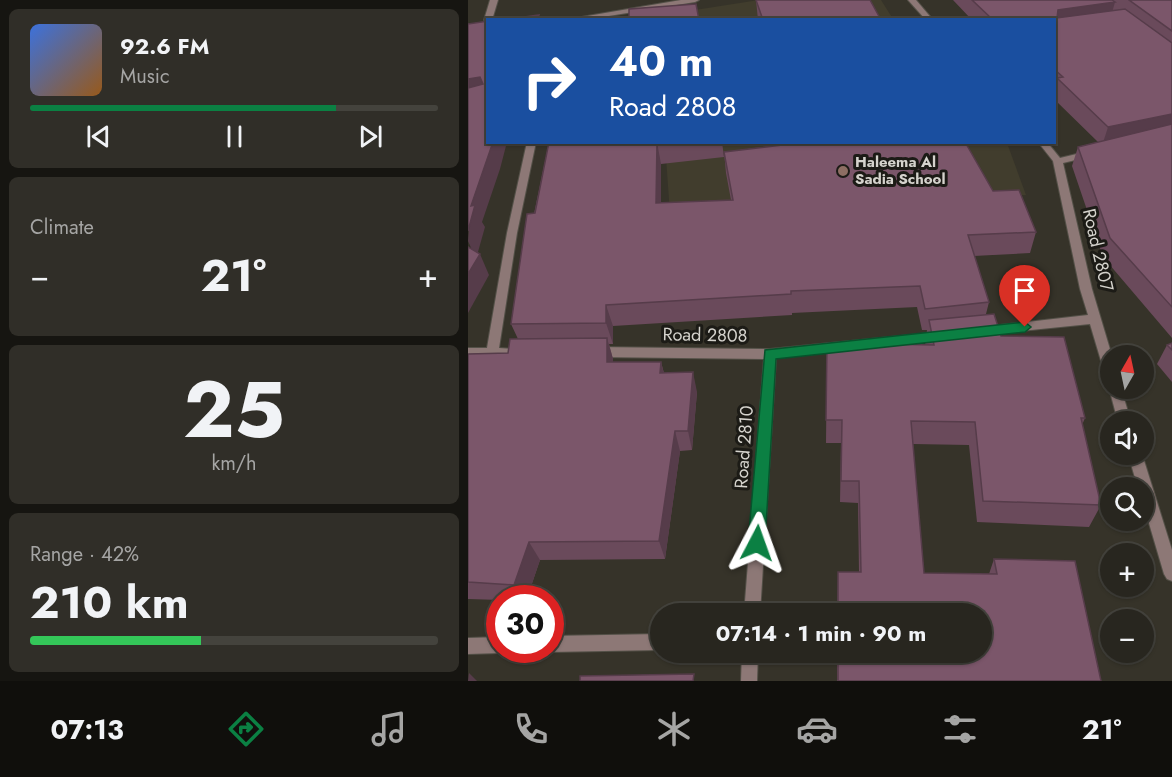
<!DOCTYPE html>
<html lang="en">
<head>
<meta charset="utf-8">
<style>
	body { margin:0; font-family:Jost,sans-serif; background:#302e28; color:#f1f3f6; height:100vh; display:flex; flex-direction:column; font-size:22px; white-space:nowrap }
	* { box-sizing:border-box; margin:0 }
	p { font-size:20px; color:#a5a5a4 }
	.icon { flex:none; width:33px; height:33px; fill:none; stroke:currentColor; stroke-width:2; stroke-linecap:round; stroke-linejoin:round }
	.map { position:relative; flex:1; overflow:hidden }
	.sheet { display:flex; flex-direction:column; gap:9px; padding:9px; background:#161511; width:468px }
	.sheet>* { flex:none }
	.banner { position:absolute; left:18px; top:18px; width:570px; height:126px; border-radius:0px; box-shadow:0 2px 4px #0004,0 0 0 2px #44433d; background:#1a4fa0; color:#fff; overflow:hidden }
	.needle { width:39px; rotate:9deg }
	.tools { position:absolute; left:632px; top:345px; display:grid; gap:12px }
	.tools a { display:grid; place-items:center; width:54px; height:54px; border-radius:50%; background:#28261f; box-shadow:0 2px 4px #0004,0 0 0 2px #44433d; font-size:30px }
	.speed { position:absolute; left:18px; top:585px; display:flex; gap:12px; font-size:30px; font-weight:700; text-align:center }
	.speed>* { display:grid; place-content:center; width:78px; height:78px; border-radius:50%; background:#28261f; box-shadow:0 2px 4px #0004,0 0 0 2px #44433d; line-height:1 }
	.speed .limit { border:9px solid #d22; background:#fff; color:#111 }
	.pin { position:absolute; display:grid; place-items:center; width:51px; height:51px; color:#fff; margin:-62px -26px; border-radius:50% 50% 50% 0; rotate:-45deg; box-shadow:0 0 6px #0007 }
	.pin .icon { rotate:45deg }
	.me { position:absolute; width:66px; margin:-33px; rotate:4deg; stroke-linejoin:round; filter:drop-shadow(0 0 4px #0008) }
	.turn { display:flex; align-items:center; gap:21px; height:126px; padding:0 24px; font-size:27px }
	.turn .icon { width:78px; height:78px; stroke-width:2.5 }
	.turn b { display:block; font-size:42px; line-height:51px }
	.big { font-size:45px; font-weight:700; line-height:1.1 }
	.sheet .widget { flex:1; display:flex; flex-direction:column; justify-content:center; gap:9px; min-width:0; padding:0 21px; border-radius:9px; background:#302e28 }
	.sheet .dial { align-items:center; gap:0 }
	.dial b { font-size:78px; line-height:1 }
	.song { display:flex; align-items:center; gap:18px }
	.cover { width:72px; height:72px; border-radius:9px; background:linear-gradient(135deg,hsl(220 70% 55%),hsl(30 70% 35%)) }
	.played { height:6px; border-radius:3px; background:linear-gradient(90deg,#0b8043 75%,#44433d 75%) }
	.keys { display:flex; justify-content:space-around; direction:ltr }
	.heat { display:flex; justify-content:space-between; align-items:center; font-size:33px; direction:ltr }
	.charge { height:9px; border-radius:4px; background:linear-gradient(90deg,#34c759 42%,#44433d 0) }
	.trip { position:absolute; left:182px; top:603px; width:342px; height:60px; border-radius:30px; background:#28261f; box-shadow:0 2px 4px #0004,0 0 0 2px #44433d; font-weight:700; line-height:60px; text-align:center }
	.dock { display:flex; height:96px; justify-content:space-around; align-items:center; background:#100f0c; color:#a5a5a4 }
	.dock .icon { width:42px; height:42px }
	.dock .active { color:#0b8043 }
	.dock b { font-size:27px; color:#f1f3f6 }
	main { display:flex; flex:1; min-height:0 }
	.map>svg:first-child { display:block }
</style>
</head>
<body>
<main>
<section class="sheet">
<div class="widget">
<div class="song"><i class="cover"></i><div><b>92.6 FM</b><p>Music</p></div></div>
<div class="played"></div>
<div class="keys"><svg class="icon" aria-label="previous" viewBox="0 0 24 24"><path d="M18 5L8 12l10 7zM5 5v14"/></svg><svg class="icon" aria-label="pause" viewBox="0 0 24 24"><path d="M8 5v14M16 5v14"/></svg><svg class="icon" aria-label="next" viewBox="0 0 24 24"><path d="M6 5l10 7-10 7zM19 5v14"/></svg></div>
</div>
<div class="widget"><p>Climate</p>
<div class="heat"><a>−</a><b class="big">21°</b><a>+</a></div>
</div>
<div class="widget dial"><b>25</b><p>km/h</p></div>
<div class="widget"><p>Range · 42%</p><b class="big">210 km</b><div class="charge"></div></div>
</section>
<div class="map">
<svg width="704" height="681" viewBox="0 0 704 681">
	<rect width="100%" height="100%" fill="#363329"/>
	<g fill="#413d2d">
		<polygon points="291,0 413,0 425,19 163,20"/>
		<polygon points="197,143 539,143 558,195 202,214"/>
	</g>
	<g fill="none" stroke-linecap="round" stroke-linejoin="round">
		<defs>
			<g id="minor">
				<polygon points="22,0 30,0 24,20 20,20 20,22 16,20"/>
				<polygon points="213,0 231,0 227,2 116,20 96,20"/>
				<polygon points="440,0 448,0 465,20 458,20"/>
				<polygon points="59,142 68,142 49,233 31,348 58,350 60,353 58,356 54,358 0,358 0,348 19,348 39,233"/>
				<polygon points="570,142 579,142 592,158 621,151 626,154 624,156 595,163 624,289 644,356 642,356 642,376 638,374 636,371 622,324 514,335 508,331 514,327 620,315 612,289 585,161"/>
				<polygon points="473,332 479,336 473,340 308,358 292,614 276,614 296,359 128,357 124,355 122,352 124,349 128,347 302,349"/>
				<polygon points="642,385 642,388 653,388 663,422 650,422 641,388"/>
				<polygon points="660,454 674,454 704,550 704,581 699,579 696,574 675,503 675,488 670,488"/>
				<polygon points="192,634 192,650 82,652 76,650 82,650 82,636"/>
				<polygon points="32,637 32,650 38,651 32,653 0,654 0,638"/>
				<polygon points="274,652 290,652 289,681 273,681"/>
			</g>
		</defs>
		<use href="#minor" stroke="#535047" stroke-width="2"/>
		<use href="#minor" fill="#8d7876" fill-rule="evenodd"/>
	</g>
	<g fill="#6a4a5b">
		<polygon points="288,0 413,20 290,20"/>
		<polygon points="485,0 704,0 704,338 635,257 604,166 610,147 630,142 586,99 586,20 504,20"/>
		<polygon points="81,142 254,142 256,157 193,164 193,203 263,200 258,173 256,152 333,142 497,142 525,191 568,232 562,253 506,256 521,302 518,314 533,336 617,418 614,425 633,505 621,527 509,522 501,445 445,444 456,573 521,574 526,559 633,681 369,681 369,652 513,652 513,614 369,614 370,572 391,572 390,503 372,502 373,443 358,443 359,343 457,345 459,330 454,330 449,307 324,313 324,315 145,326 145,344 141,344 145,359 145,362 193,362 196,373 229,392 224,450 212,451 197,559 72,560 59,598 32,598 32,600 0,599 0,354 40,353 50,339 43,324"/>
		<polygon points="704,343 704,382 689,364 699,345"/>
	</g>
	<g fill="#563c4a">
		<polygon points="647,2 642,20 586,28 590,10"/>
		<polygon points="533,17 532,20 523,20 523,18"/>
		<polygon points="12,77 20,98 0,101 0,79"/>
		<polygon points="704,114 704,132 634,146 640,127"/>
		<polygon points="25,142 39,142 32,169 14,222 17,227 8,259 0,241 3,206"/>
		<polygon points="189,142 193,164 193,225 188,203"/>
		<polygon points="12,254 21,275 0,313 0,274"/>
		<polygon points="138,305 145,326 145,344 138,323"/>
		<polygon points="139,338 145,359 145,382 139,362"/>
		<polygon points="193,362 198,382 192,373"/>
		<polygon points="225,372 229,392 224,450 220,431"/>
		<polygon points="207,431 212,451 197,559 191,541"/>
		<polygon points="61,542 72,560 59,598 56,598 46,585"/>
		<polygon points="1,673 9,681 0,681"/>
	</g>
	<g fill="#7b566a" stroke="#563c4a" stroke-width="1.5">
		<polygon points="288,0 402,0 413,20 295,20"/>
		<polygon points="504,0 644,0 647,2 590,10 589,18 657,9 704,43 704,114 640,127 589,78 595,77 586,69 586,20 536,20 533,17 523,18"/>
		<polygon points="661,0 704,0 704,31"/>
		<polygon points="228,4 231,20 161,20 161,9"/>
		<polygon points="71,15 69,20 34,20"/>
		<polygon points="20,21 20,142 25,142 3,206 7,205 0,231 0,88 15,84 12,77 0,79 0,24"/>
		<polygon points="704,124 704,307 642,238 610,147"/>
		<polygon points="81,142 189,142 188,203 265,200 256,152 339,142 497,142 525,191 551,190 568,232 500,235 521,302 457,309 452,286 323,291 323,294 138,305 138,323 43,324 59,214 67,213"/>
		<polygon points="0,247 12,254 0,274"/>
		<polygon points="526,314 533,336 596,337 617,418 613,418 633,505 515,501 507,422 443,421 456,573 529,574 526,559 607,561 633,681 370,681 370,652 513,652 513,614 370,614 370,572 393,572 391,481 373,481 374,420 358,420 359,343 466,345 461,320"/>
		<polygon points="139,338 139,362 193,362 192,373 225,372 220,431 207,431 191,541 61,542 46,585 0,582 0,354 40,353 42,339"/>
		<polygon points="704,343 704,350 699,345"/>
		<polygon points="226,674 225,681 112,681 112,676"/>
	</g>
	<polygon fill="#0b8043" stroke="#07532c" stroke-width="1.5" points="557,322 563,327 557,332 308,359 297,543 295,548 289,551 283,548 280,543 297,350"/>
	<circle fill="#8d6e63" stroke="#1c1b16" stroke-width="2" cx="375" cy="171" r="6"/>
	<g text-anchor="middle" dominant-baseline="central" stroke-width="6" stroke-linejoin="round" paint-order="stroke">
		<g font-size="15" font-weight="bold" fill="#d5d3cd" stroke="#1c1b16" text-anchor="start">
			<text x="387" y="162">Haleema Al<tspan x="387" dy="17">Sadia School</tspan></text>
		</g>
		<g font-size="18" fill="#d5d3cd" stroke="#1c1b16">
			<text transform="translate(630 250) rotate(77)">Road 2807</text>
			<text transform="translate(237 335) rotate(1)">Road 2808</text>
			<text transform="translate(276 447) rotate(-86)">Road 2810</text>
		</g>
	</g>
</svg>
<div class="tools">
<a><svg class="needle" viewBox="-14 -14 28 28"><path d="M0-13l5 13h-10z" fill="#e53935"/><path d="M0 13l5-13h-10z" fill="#a5a5a4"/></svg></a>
<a><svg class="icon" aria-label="sound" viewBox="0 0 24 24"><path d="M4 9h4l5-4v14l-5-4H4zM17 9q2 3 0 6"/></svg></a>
<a><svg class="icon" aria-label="search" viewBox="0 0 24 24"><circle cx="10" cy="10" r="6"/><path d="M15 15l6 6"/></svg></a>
<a>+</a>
<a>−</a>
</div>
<div class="speed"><div class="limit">30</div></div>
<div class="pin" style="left:557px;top:327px;background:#d93025"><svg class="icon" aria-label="arrive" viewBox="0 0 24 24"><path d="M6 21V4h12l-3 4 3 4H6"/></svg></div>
<svg class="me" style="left:289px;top:543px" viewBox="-20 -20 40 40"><path d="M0-17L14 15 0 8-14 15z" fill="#0b8043" stroke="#fff" stroke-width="4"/></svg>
<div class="trip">07:14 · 1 min · 90 m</div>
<div class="banner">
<div class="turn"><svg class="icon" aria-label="right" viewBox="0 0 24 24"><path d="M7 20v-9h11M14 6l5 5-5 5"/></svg><div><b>40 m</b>Road 2808</div></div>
</div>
</div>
</main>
<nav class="dock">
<b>07:13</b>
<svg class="icon active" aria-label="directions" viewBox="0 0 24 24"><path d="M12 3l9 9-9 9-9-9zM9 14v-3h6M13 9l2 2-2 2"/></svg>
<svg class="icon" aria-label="music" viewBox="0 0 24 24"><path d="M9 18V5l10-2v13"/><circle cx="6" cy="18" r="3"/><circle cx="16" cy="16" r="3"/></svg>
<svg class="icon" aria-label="phone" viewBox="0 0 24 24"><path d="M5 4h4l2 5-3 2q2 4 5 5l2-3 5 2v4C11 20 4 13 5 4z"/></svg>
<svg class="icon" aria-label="climate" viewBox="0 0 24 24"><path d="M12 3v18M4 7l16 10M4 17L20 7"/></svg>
<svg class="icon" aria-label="car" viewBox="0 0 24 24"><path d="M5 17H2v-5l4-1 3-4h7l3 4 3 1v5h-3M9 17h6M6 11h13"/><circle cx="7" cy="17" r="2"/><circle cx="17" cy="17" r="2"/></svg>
<svg class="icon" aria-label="filters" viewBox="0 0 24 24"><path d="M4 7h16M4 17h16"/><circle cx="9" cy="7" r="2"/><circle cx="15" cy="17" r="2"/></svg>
<b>21°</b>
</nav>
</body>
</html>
